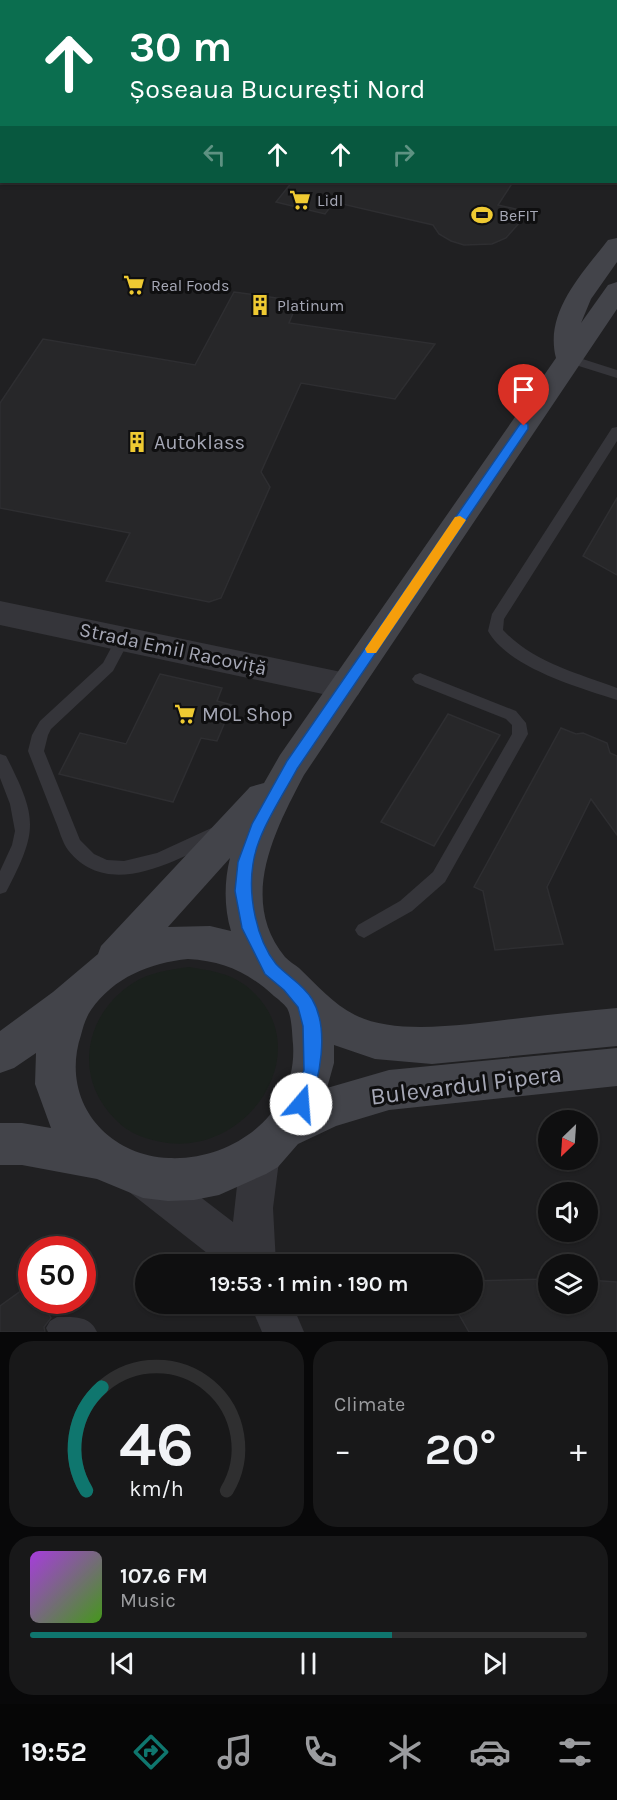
<!DOCTYPE html>
<html lang="en">
<head>
<meta charset="utf-8">
<style>
	body { margin:0; font-family:Karla,sans-serif; background:#181819; color:#f1f3f6; height:100vh; display:flex; flex-direction:column; font-size:22px; white-space:nowrap }
	* { box-sizing:border-box; margin:0 }
	p { font-size:20px; color:#9b9c9f }
	.icon { flex:none; width:33px; height:33px; fill:none; stroke:currentColor; stroke-width:2; stroke-linecap:round; stroke-linejoin:round }
	.map { position:relative; height:1332px; overflow:hidden }
	.drawer { display:flex; flex-direction:column; gap:9px; padding:9px; background:#080809; flex:1 }
	.drawer>* { flex:none }
	.hud { position:absolute; left:0px; top:0px; width:618px; height:183px; box-shadow:0 2px 4px #0004,0 0 0 2px #2f2f30; background:#0b6e4f; color:#fff; overflow:hidden }
	.needle { width:39px; rotate:205deg }
	.controls { position:absolute; left:538px; top:1110px; display:grid; gap:12px }
	.controls a { display:grid; place-items:center; width:60px; height:60px; border-radius:50%; background:#0f0f10; box-shadow:0 2px 4px #0004,0 0 0 2px #2f2f30; font-size:30px }
	.speed { position:absolute; left:18px; top:1236px; display:flex; gap:12px; font-size:30px; font-weight:700; text-align:center }
	.speed>* { display:grid; place-content:center; width:78px; height:78px; border-radius:50%; background:#0f0f10; box-shadow:0 2px 4px #0004,0 0 0 2px #2f2f30; line-height:1 }
	.speed .limit { border:9px solid #d22; background:#fff; color:#111 }
	.pin { position:absolute; display:grid; place-items:center; width:51px; height:51px; color:#fff; margin:-62px -26px; border-radius:50% 50% 50% 0; rotate:-45deg; box-shadow:0 0 6px #0007 }
	.pin .icon { rotate:45deg }
	.me { position:absolute; width:66px; margin:-33px; rotate:18deg; stroke-linejoin:round; filter:drop-shadow(0 0 4px #0008) }
	.turn { display:flex; align-items:center; gap:21px; height:126px; padding:0 30px; font-size:27px }
	.turn .icon { width:78px; height:78px; stroke-width:2.5 }
	.turn b { display:block; font-size:42px; line-height:51px }
	.lanes { display:flex; align-items:center; height:57px; padding:0 30px; background:#0003; justify-content:center; gap:30px; direction:ltr }
	.lanes .off { opacity:.35 }
	.big { font-size:45px; font-weight:600; line-height:1.1 }
	.drawer .tile { flex:1; display:flex; flex-direction:column; justify-content:center; gap:9px; min-width:0; padding:0 21px; border-radius:24px; background:#181819 }
	.drawer .dial { align-items:center; gap:0 }
	.dial svg { height:156px; overflow:visible; fill:none; stroke:#2f2f30; stroke-width:7; stroke-linecap:round; text-anchor:middle }
	.dial text { fill:#f1f3f6; stroke:none }
	.song { display:flex; align-items:center; gap:18px }
	.cover { width:72px; height:72px; border-radius:9px; background:linear-gradient(135deg,hsl(280 70% 55%),hsl(100 70% 35%)) }
	.played { height:6px; border-radius:3px; background:linear-gradient(90deg,#0f766e 65%,#2f2f30 65%) }
	.keys { display:flex; justify-content:space-around; direction:ltr }
	.heat { display:flex; justify-content:space-between; align-items:center; font-size:33px; direction:ltr }
	.drawer .tiles { flex:1; display:grid; gap:9px; grid-template-columns:1fr 1fr }
	.tile:last-child { grid-column:span 2 }
	.trip { position:absolute; left:135px; top:1254px; width:348px; height:60px; border-radius:30px; background:#0f0f10; box-shadow:0 2px 4px #0004,0 0 0 2px #2f2f30; font-weight:600; line-height:60px; text-align:center }
	.tabs { display:flex; height:96px; justify-content:space-around; align-items:center; background:#060606; color:#9b9c9f }
	.tabs .icon { width:42px; height:42px }
	.tabs .current { color:#0f766e }
	.tabs b { font-size:27px; color:#f1f3f6 }
	.map>svg:first-child { display:block }
</style>
</head>
<body>
<div class="map">
<svg width="617" height="1332" viewBox="0 0 617 1332">
	<rect width="100%" height="100%" fill="#141415"/>
	<path fill="#202022" fill-rule="evenodd" d="M395,0H617V1332H0V31L2,182H616V2L393,1ZM549,1120H588V1160H549ZM549,1192H588V1232H549ZM32,1250H82V1300H32ZM146,1264H472V1304H146ZM549,1264H588V1304H549Z"/>
	<g fill="#1a201c">
		<polygon points="125,0 395,0 124,1"/>
		<path d="M189,967C208,970 229,973 245,985C321,1044 253,1153 168,1143C147,1140 129,1134 115,1119C73,1077 84,1015 133,983C150,972 169,970 189,967Z"/>
	</g>
	<g fill="#272729" stroke="#2e2e31" stroke-width="1.5">
		<polygon points="292,182 513,182 498,205 529,212 506,238 492,244 464,245 451,241 439,234 433,225 334,202 325,214 276,202"/>
		<polygon points="234,292 298,301 289,323 435,344 395,399 301,383 261,472 270,487 221,598 209,602 106,581 130,533 0,508 0,403 43,339 195,365"/>
		<polygon points="617,498 617,575 583,556"/>
		<polygon points="160,674 222,688 217,701 232,705 217,741 201,738 173,802 59,774 80,733 126,744"/>
		<polygon points="448,714 500,735 434,846 381,822"/>
		<polygon points="561,728 576,734 583,733 607,743 610,753 617,756 617,835 591,799 547,887 563,944 495,950 483,891 474,887"/>
		<polygon points="549,1279 549,1304 588,1304 588,1280 617,1282 617,1332 469,1332 453,1304 472,1304 472,1281"/>
		<polygon points="32,1283 32,1300 41,1300 51,1318 44,1327 45,1332 0,1332 0,1306"/>
	</g>
	<g fill="none" stroke-linecap="round" stroke-linejoin="round">
		<g fill="#35353a" fill-rule="evenodd">
			<polygon points="82,0 91,0 81,2"/>
			<polygon points="114,0 123,0 113,2"/>
			<polygon points="0,13 2,14 2,20 0,19"/>
			<rect x="0" y="48" width="2" height="6"/>
			<polygon points="570,355 617,370 617,378 566,362 564,359"/>
			<path d="M617,427V441L504,619L503,630C533,662 577,673 617,688V700C578,687 509,668 488,631L492,614L612,428Z"/>
			<path d="M123,634L128,635L130,639L113,671L51,729L48,735L44,751L80,840L94,854L107,860L124,861L157,853L218,825L224,827L226,832L224,837C178,859 109,902 68,850C62,842 59,829 55,820C46,797 37,774 28,751L32,735L40,721L103,663L118,635Z"/>
			<polygon points="420,673 516,711 526,723 528,734 445,882 412,911 364,938 358,935 355,930 358,925 400,901 433,872 512,734 512,725 506,719 415,683 412,679 415,675"/>
			<path d="M0,754L6,756C38,819 38,830 6,892L0,894V871L12,845L15,831L10,804L0,778Z"/>
			<path d="M57,1317C73,1317 90,1315 97,1332H48L46,1328L50,1321Z"/>
		</g>
		<g fill="#35353a" fill-rule="evenodd">
			<rect x="0" y="26" width="2" height="10"/>
			<rect x="616" y="149" width="1" height="12"/>
			<polygon points="261,1134 275,1139 280,1153 273,1208 276,1264 221,1264 128,1191 122,1177 128,1163 142,1157 156,1163 233,1222 239,1168 247,1139"/>
			<polygon points="250,1304 292,1304 304,1332 262,1332"/>
		</g>
		<polygon fill="#35353a" fill-rule="evenodd" points="0,601 346,673 358,677 363,686 358,695 346,699 0,625"/>
		<path fill="#43444a" fill-rule="evenodd" d="M617,238V262L591,299L581,323L608,285L617,282V309L304,775C275,830 238,900 285,957C289,961 295,965 299,968C317,985 333,1004 355,1015C396,1036 469,1024 513,1019C547,1015 582,1011 617,1008V1046L432,1064L375,1059L334,1045V1063L327,1088L389,1070L617,1048V1086L389,1110L336,1126L298,1144L278,1167L266,1174L219,1195L194,1200L168,1201L143,1198L97,1179L22,1165H0V1123H22L51,1128L35,1084L36,1053L14,1068L0,1073V1031L53,992L98,954L101,946L250,787L264,783L280,755L556,358C544,312 582,274 608,240ZM230,858C224,882 224,908 231,931L210,926L168,927ZM188,959C223,961 248,972 274,996C278,999 284,1004 287,1008C292,1017 292,1034 293,1044C298,1113 233,1161 169,1158C104,1155 60,1098 81,1035C83,1027 86,1017 91,1010C114,977 150,963 188,959Z"/>
	</g>
	<path fill="#1a73e8" stroke="#114b97" stroke-width="1.5" d="M524,423L528,424V429L297,769C282,797 257,833 253,864C248,895 256,939 276,964C287,976 303,984 312,999C330,1029 320,1080 307,1110L301,1112L295,1110L292,1104L304,1070L303,1026L298,1007L284,990L265,974L242,928L235,891L238,862L252,824L287,761L520,424Z"/>
	<polygon fill="#f59e0b" points="460,516 466,520 464,523 376,653 367,653 365,649 367,646 455,517"/>
	<defs>
		<symbol id="supermarket-bare" viewBox="-9 -9 18 18"><path d="M-6-5.5h2.5l.6 2H6L4.5 2H-2.5L-4.4-4H-6ZM-1.5 3.2a1.3 1.3 0 1 0 .1 0ZM3 3.2a1.3 1.3 0 1 0 .1 0Z" fill="#efca32" stroke="#0f0f10" stroke-width="2.5" paint-order="stroke"/></symbol>
		<symbol id="stadium-bare" viewBox="-9 -9 18 18"><path d="M0-5a6.5 5 0 1 0 0 10a6.5 5 0 1 0 0-10ZM-3.5-1.8h7v3.6h-7Z" fill="#efca32" stroke="#0f0f10" stroke-width="2.5" paint-order="stroke"/></symbol>
		<symbol id="building-bare" viewBox="-9 -9 18 18"><path d="M-4-6H4V6H1V3H-1V6H-4ZM-2.5-4.3h1.7v1.8h-1.7ZM.8-4.3h1.7v1.8H.8ZM-2.5-1h1.7V.8h-1.7ZM.8-1h1.7V.8H.8Z" fill="#efca32" stroke="#0f0f10" stroke-width="2.5" paint-order="stroke"/></symbol>
	</defs>
	<g fill-rule="evenodd">
		<use href="#supermarket-bare" x="285" y="185" width="30" height="30"/>
		<use href="#stadium-bare" x="467" y="200" width="30" height="30"/>
		<use href="#supermarket-bare" x="119" y="270" width="30" height="30"/>
		<use href="#building-bare" x="245" y="290" width="30" height="30"/>
		<use href="#building-bare" x="122" y="427" width="30" height="30"/>
		<use href="#supermarket-bare" x="170" y="699" width="30" height="30"/>
	</g>
	<g text-anchor="middle" dominant-baseline="central" stroke-width="6" stroke-linejoin="round" paint-order="stroke">
		<g font-size="16" fill="#a6a8b6" stroke="#0f0f10" text-anchor="start">
			<text x="317" y="200">Lidl</text>
			<text x="499" y="215">BeFIT</text>
			<text x="151" y="285">Real Foods</text>
			<text x="277" y="305">Platinum</text>
		</g>
		<g font-size="20" fill="#a6a8b6" stroke="#0f0f10" text-anchor="start">
			<text x="154" y="442">Autoklass</text>
			<text x="202" y="714">MOL Shop</text>
		</g>
		<g font-size="20" fill="#a6a8b6" stroke="#0f0f10">
			<text transform="translate(173 649) rotate(12)">Strada Emil Racoviță</text>
		</g>
		<g font-size="24" fill="#a6a8b6" stroke="#0f0f10">
			<text transform="translate(466 1085) rotate(-7)">Bulevardul Pipera</text>
		</g>
	</g>
</svg>
<div class="controls">
<a><svg class="needle" viewBox="-14 -14 28 28"><path d="M0-13l5 13h-10z" fill="#e53935"/><path d="M0 13l5-13h-10z" fill="#9b9c9f"/></svg></a>
<a><svg class="icon" aria-label="sound" viewBox="0 0 24 24"><path d="M4 9h4l5-4v14l-5-4H4zM17 9q2 3 0 6"/></svg></a>
<a><svg class="icon" aria-label="layers" viewBox="0 0 24 24"><path d="M12 4l9 5-9 5-9-5zM3 14l9 5 9-5"/></svg></a>
</div>
<div class="speed"><div class="limit">50</div></div>
<div class="pin" style="left:524px;top:426px;background:#d93025"><svg class="icon" aria-label="arrive" viewBox="0 0 24 24"><path d="M6 21V4h12l-3 4 3 4H6"/></svg></div>
<svg class="me" style="left:301px;top:1104px" viewBox="-20 -20 40 40"><circle r="19" fill="#fff"/><path d="M0-13L10 11 0 6-10 11z" fill="#1a73e8"/></svg>
<div class="trip">19:53 · 1 min · 190 m</div>
<div class="hud">
<div class="turn"><svg class="icon" aria-label="ahead" viewBox="0 0 24 24"><path d="M12 20V5M6 11l6-6 6 6"/></svg><div><b>30 m</b>Șoseaua București Nord</div></div>
<div class="lanes"><svg class="icon off" aria-label="left" viewBox="0 0 24 24"><path d="M17 20v-9H6M10 6l-5 5 5 5"/></svg><svg class="icon" aria-label="ahead" viewBox="0 0 24 24"><path d="M12 20V5M6 11l6-6 6 6"/></svg><svg class="icon" aria-label="ahead" viewBox="0 0 24 24"><path d="M12 20V5M6 11l6-6 6 6"/></svg><svg class="icon off" aria-label="right" viewBox="0 0 24 24"><path d="M7 20v-9h11M14 6l5 5-5 5"/></svg></div>
</div>
</div>
<section class="drawer">
<div class="tiles">
<div class="tile dial"><svg viewBox="0 0 100 80">
<path d="M14 69A42 42 0 1 1 86 69"/>
<path d="M14 69A42 42 0 0 1 22 16" stroke="#0f766e"/>
<text x="50" y="56" font-size="32" font-weight="700">46</text>
<text x="50" y="72" font-size="11">km/h</text>
</svg></div>
<div class="tile"><p>Climate</p>
<div class="heat"><a>−</a><b class="big">20°</b><a>+</a></div>
</div>
<div class="tile">
<div class="song"><i class="cover"></i><div><b>107.6 FM</b><p>Music</p></div></div>
<div class="played"></div>
<div class="keys"><svg class="icon" aria-label="previous" viewBox="0 0 24 24"><path d="M18 5L8 12l10 7zM5 5v14"/></svg><svg class="icon" aria-label="pause" viewBox="0 0 24 24"><path d="M8 5v14M16 5v14"/></svg><svg class="icon" aria-label="next" viewBox="0 0 24 24"><path d="M6 5l10 7-10 7zM19 5v14"/></svg></div>
</div>
</div>
</section>
<nav class="tabs">
<b>19:52</b>
<svg class="icon current" aria-label="directions" viewBox="0 0 24 24"><path d="M12 3l9 9-9 9-9-9zM9 14v-3h6M13 9l2 2-2 2"/></svg>
<svg class="icon" aria-label="music" viewBox="0 0 24 24"><path d="M9 18V5l10-2v13"/><circle cx="6" cy="18" r="3"/><circle cx="16" cy="16" r="3"/></svg>
<svg class="icon" aria-label="phone" viewBox="0 0 24 24"><path d="M5 4h4l2 5-3 2q2 4 5 5l2-3 5 2v4C11 20 4 13 5 4z"/></svg>
<svg class="icon" aria-label="climate" viewBox="0 0 24 24"><path d="M12 3v18M4 7l16 10M4 17L20 7"/></svg>
<svg class="icon" aria-label="car" viewBox="0 0 24 24"><path d="M5 17H2v-5l4-1 3-4h7l3 4 3 1v5h-3M9 17h6M6 11h13"/><circle cx="7" cy="17" r="2"/><circle cx="17" cy="17" r="2"/></svg>
<svg class="icon" aria-label="filters" viewBox="0 0 24 24"><path d="M4 7h16M4 17h16"/><circle cx="9" cy="7" r="2"/><circle cx="15" cy="17" r="2"/></svg>
</nav>
</body>
</html>
